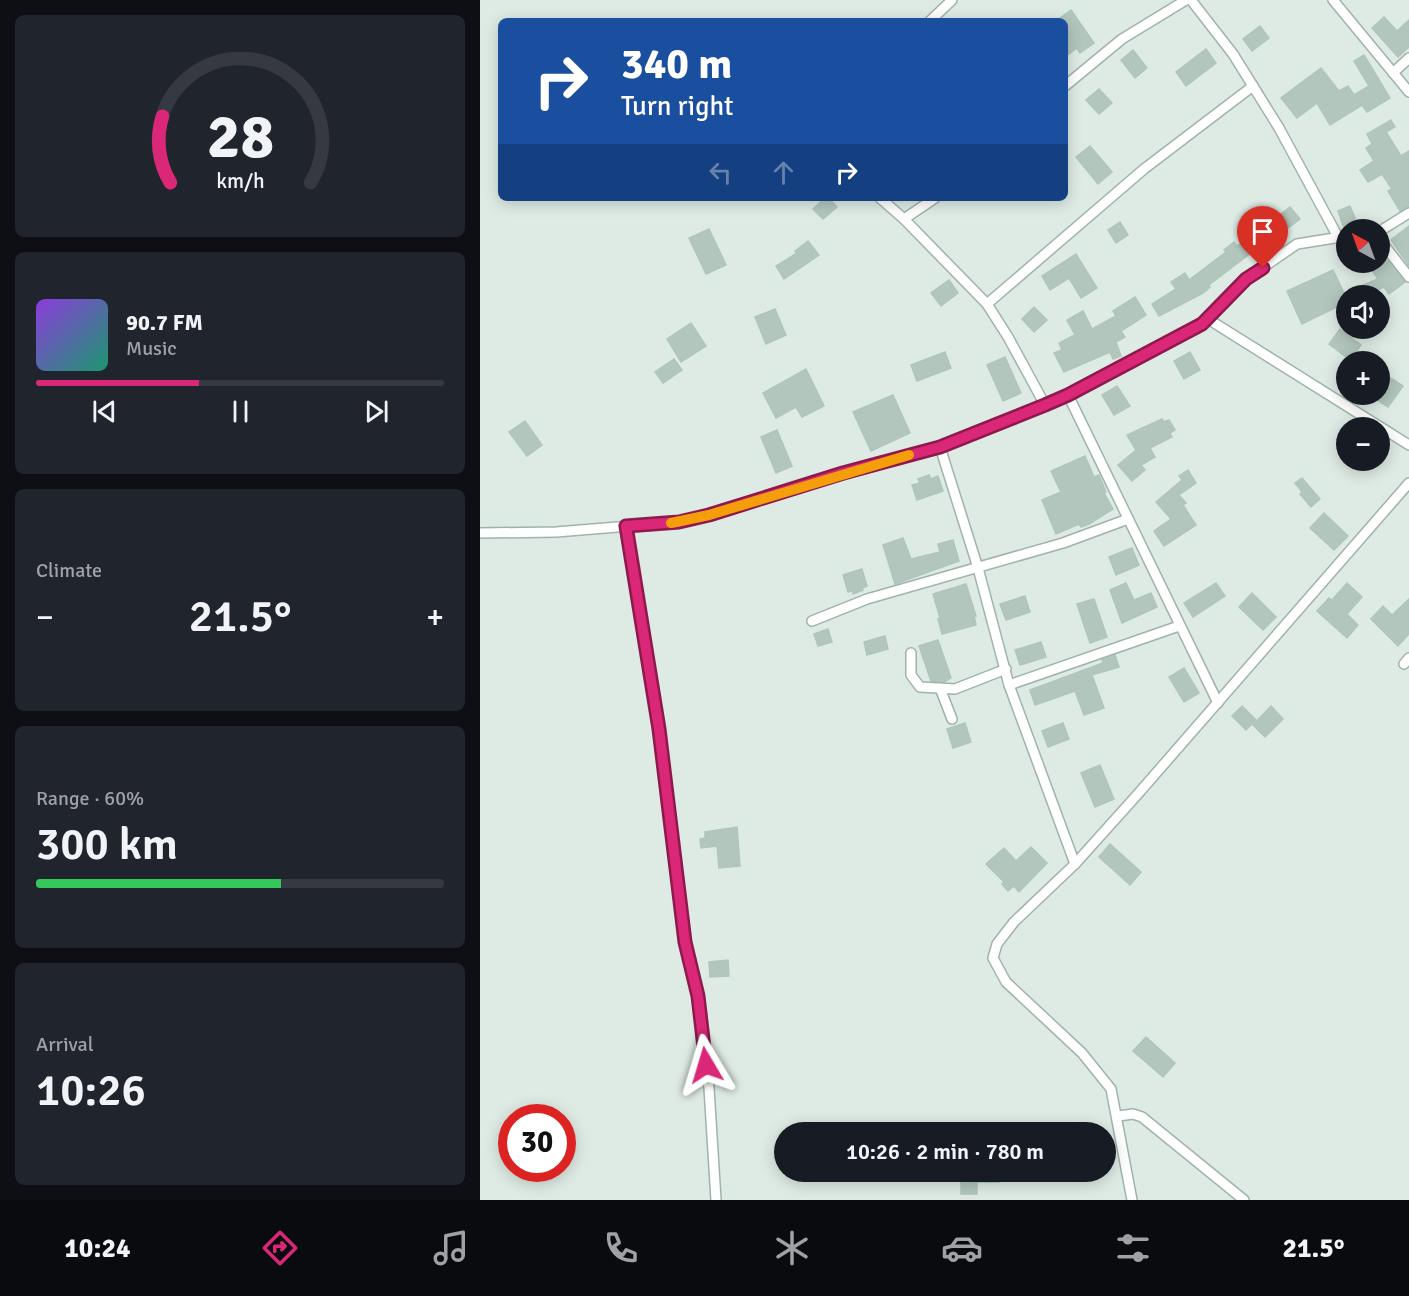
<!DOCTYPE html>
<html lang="en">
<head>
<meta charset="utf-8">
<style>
	body { margin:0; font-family:Signika,sans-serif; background:#20242c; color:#f1f3f6; height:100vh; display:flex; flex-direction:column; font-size:22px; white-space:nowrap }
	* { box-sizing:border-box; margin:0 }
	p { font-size:20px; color:#9ea1a6 }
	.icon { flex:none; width:33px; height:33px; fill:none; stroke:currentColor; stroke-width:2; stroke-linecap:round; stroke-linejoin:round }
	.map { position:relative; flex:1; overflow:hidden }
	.panel { display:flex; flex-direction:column; gap:15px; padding:15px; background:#0d0f14; width:480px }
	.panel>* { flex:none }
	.banner { position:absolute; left:18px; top:18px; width:570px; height:183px; border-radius:9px; box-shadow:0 3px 15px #0003; background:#1a4fa0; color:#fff; overflow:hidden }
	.needle { width:39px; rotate:319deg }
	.controls { position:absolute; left:856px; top:219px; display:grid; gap:12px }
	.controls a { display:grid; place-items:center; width:54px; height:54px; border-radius:50%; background:#171b24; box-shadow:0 3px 15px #0003; font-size:30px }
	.speed { position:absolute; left:18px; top:1104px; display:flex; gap:12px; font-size:30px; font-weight:700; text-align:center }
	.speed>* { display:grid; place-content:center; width:78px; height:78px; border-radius:50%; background:#171b24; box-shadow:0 3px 15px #0003; line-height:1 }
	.speed .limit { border:9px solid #d22; background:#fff; color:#111 }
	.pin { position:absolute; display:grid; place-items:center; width:51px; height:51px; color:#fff; margin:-62px -26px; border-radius:50% 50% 50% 0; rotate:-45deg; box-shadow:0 0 6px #0007 }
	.pin .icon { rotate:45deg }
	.me { position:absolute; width:66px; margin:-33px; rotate:353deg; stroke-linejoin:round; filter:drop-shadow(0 0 4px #0008) }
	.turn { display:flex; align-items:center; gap:21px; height:126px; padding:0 24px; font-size:27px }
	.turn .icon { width:78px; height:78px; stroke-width:2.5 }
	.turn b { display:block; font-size:42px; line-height:51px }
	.lanes { display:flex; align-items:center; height:57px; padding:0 24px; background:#0003; justify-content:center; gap:30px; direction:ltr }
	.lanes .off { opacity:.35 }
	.big { font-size:45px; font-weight:600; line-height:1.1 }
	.panel .tile { flex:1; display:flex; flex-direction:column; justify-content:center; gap:9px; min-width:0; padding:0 21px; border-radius:9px; background:#20242c }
	.panel .dial { align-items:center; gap:0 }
	.dial svg { height:156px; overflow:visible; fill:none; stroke:#363941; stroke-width:7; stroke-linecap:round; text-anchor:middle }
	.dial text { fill:#f1f3f6; stroke:none }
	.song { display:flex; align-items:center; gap:18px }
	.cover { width:72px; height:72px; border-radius:9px; background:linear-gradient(135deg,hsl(270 70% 55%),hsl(160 70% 35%)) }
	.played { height:6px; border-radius:3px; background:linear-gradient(90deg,#db2777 40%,#363941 40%) }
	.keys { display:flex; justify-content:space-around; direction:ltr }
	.heat { display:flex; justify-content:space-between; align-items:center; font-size:33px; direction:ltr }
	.charge { height:9px; border-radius:4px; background:linear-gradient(90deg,#34c759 60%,#363941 0) }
	.trip { position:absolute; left:294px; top:1122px; width:342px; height:60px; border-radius:30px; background:#171b24; box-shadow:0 3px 15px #0003; font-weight:600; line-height:60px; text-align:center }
	.tabs { display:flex; height:96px; justify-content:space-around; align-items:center; background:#090b0e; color:#9ea1a6 }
	.tabs .icon { width:42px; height:42px }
	.tabs .active { color:#db2777 }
	.tabs b { font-size:27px; color:#f1f3f6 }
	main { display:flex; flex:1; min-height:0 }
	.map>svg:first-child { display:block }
</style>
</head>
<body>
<main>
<section class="panel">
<div class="tile dial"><svg viewBox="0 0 100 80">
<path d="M14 69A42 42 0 1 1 86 69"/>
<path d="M14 69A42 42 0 0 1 10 35" stroke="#db2777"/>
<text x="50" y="56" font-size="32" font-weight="700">28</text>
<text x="50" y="72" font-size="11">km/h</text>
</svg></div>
<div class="tile">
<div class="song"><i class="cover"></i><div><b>90.7 FM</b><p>Music</p></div></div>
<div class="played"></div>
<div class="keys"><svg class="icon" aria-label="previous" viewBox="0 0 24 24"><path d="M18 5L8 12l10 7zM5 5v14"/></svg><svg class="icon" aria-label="pause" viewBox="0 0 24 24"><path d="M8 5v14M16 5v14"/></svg><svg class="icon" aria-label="next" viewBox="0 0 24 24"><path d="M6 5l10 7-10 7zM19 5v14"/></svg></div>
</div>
<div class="tile"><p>Climate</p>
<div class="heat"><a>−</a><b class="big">21.5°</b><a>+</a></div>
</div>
<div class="tile"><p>Range · 60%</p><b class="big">300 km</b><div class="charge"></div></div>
<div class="tile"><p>Arrival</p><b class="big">10:26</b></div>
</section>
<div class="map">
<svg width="929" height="1200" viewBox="0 0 929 1200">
	<rect width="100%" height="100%" fill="#deebe4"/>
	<g fill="#b3c6bd" stroke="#afc6bb" stroke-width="1.5">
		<polygon points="591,10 614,43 600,53 597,48 585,57 585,21 576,21"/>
		<polygon points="904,17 917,31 929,20 929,47 918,57 892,28"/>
		<polygon points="780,26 789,38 772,51 763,39"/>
		<polygon points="726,49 736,63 706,86 696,72"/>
		<polygon points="653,50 667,68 655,78 641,60"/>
		<polygon points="884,55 910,98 887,112 882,105 850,125 837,103 817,118 801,98 841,68 859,91 868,86 874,95 889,86 874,61"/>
		<polygon points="619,89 632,103 619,114 606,100"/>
		<polygon points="911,120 915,127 906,132 921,156 929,151 929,206 920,211 908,191 912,189 902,174 888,182 880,170 894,161 886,148 892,144 887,134"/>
		<polygon points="610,146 632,172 618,184 596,157"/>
		<polygon points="345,198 349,198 357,207 343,219 333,209"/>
		<polygon points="870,206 876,220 863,226 858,211"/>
		<polygon points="810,207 820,219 800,234 791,222"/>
		<polygon points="640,222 648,235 636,243 628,230"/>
		<polygon points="929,226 929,266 911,240"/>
		<polygon points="229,229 246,265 226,274 209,238"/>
		<polygon points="768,238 776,249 729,285 730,287 723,293 679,316 672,304 696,289 691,282 705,273 709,280 746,252 744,250 754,242 757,246"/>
		<polygon points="328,241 339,255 304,279 296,266 317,253 315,251"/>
		<polygon points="596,254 617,288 601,298 589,278 570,290 562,276"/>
		<polygon points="903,255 925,282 909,294 904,287 883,296 862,296 865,303 822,324 807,291 853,270 864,293 898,279 889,266 893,262 900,262 900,258"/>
		<polygon points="469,280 478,293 461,306 451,293"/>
		<polygon points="655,297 666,315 641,331 645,337 636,342 641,356 633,359 630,352 584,372 574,353 582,350 579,343 595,335 587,320 603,311 612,329 636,316 633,311"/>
		<polygon points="554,307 567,320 554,332 542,319"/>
		<polygon points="295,309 306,335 286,344 275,317"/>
		<polygon points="211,323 226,346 201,362 187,339"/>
		<polygon points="860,329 881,345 870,360 849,344"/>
		<polygon points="465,352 471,368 437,381 431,365"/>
		<polygon points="710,352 720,370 704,379 694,361"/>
		<polygon points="525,357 541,393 523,401 507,365"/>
		<polygon points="194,359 202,370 183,383 175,372"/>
		<polygon points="326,369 344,406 322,417 316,407 296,418 283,393"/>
		<polygon points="911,378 923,386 908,407 896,399"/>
		<polygon points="637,386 650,406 634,415 622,395"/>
		<polygon points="413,395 430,433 391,451 373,412"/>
		<polygon points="682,419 684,422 689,420 695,430 690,433 692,437 670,448 675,457 661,465 665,470 652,481 638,465 656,450 647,435"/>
		<polygon points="45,421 62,445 47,456 29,432"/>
		<polygon points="297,430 312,466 296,473 281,437"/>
		<polygon points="605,456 614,477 619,475 626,492 624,493 633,509 609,524 601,527 599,524 576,534 562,500 581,492 571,471"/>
		<polygon points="708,470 716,483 699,495 706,503 703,505 716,525 684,546 674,531 691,519 676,502 702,480 699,476"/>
		<polygon points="449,475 451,479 458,476 463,491 437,500 432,485 440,483 438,479"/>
		<polygon points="822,478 840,499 831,507 820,494 822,492 815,483"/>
		<polygon points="844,513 868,536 854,550 830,528"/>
		<polygon points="423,538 431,559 460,552 458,544 473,540 479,561 415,584 403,545"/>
		<polygon points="652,548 659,565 636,575 629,557"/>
		<polygon points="382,569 387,586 382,588 383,590 373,594 373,591 368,592 363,575"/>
		<polygon points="646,583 654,600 671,593 677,607 642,623 630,590"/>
		<polygon points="736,583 745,596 713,617 704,603"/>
		<polygon points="867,583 882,597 867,614 878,625 867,638 837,611 849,598 852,600"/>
		<polygon points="486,584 496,616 494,616 496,625 462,634 458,619 460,618 453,594"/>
		<polygon points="772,593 796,617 783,630 759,607"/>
		<polygon points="545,596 550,612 526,620 520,604"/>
		<polygon points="614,599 627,637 610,643 597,604"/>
		<polygon points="929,599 929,634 918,646 891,619 903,606 912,615"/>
		<polygon points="348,629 352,642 338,646 334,634"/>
		<polygon points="405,636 408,649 387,655 384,642"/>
		<polygon points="458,640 471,678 464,682 451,681 439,646"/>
		<polygon points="561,642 566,657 540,665 535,650"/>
		<polygon points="635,655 639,667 612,675 624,708 604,715 595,691 555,705 550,690 623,663 622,660"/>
		<polygon points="704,668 719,693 704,702 689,677"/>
		<polygon points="762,706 776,720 766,730 752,716"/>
		<polygon points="791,706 803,719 785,737 773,725"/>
		<polygon points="485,723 491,742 473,748 467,729"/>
		<polygon points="583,723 589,739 568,747 562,731"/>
		<polygon points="620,765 634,799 615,807 601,773"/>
		<polygon points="257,827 260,866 239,868 237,846 221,848 220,839 225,838 225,832"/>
		<polygon points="630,844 661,872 650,885 619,857"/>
		<polygon points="551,847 567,863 539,892 534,886 528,891 522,884 524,882 506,864 524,848 536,861"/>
		<polygon points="248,960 249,976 230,977 229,962"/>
		<polygon points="666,1037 695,1063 683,1077 653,1051"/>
		<polygon points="481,1172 519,1172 519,1182 497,1182 497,1194 481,1194"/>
	</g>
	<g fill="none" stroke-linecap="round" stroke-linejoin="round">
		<defs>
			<g id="minor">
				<polyline points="711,0 753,54 799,128 858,237"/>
				<polyline points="853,0 929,92"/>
				<polyline points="450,21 472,0"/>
				<polyline points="913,73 929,58"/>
				<polyline points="585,86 642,39 706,0"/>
				<polyline points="400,198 424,219 507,304 528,337 565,405"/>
				<polyline points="424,219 455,198"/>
				<polyline points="900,231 929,213"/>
				<polyline points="900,240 929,277"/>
				<polyline points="507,304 664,169 773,86"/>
				<polyline points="728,319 929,445"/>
				<polyline points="588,395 738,703"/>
				<polyline points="460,447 498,568 529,685 595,864"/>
				<polyline points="146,526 179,729 205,942 218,996 229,1088 236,1200"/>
				<polyline points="0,533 76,532 199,522 460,447 588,395 722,324 766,279 817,244 867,236"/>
				<polyline points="332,621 387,599 583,543 648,519"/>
				<polyline points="431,653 431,675 440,687 475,689 526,669"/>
				<polyline points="924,664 929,658"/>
				<polyline points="529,685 699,626"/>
				<polyline points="460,688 472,719"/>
				<polyline points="638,1116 653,1114 662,1117 764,1200"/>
				<polyline points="652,1200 631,1089 602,1053 526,982 513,958 517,944 534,922 595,864 657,795 929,483"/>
			</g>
		</defs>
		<use href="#minor" stroke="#a0b3ab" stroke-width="12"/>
		<use href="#minor" stroke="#fff" stroke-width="9"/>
	</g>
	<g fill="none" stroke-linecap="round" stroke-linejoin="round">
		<defs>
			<polyline id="route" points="226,1065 218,996 205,942 179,729 146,526 199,522 229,515 363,473 460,447 565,405 588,395 722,324 766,279 783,268"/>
		</defs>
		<use href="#route" stroke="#8e194d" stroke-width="15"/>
		<use href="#route" stroke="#db2777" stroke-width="10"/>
		<polyline stroke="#f59e0b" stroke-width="10" points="191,523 229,515 429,455"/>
	</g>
</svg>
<div class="controls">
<a><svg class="needle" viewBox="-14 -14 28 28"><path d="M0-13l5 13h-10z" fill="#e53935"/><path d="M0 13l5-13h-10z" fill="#9ea1a6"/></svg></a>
<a><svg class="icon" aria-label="sound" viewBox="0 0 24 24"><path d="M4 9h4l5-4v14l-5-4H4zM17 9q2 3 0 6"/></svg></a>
<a>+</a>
<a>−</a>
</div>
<div class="speed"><div class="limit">30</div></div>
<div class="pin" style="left:783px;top:268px;background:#d93025"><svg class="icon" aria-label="arrive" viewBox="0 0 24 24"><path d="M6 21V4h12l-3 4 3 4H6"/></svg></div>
<svg class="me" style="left:226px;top:1065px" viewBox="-20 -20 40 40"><path d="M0-17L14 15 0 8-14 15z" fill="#db2777" stroke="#fff" stroke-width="4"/></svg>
<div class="trip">10:26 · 2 min · 780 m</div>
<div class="banner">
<div class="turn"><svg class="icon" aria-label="right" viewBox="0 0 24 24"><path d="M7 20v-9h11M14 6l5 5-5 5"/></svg><div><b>340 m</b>Turn right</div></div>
<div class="lanes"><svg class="icon off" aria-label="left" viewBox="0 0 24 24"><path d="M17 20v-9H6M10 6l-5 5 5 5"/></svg><svg class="icon off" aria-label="ahead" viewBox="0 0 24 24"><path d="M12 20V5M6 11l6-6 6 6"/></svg><svg class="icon" aria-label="right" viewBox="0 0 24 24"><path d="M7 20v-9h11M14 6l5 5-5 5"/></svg></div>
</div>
</div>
</main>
<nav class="tabs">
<b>10:24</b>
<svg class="icon active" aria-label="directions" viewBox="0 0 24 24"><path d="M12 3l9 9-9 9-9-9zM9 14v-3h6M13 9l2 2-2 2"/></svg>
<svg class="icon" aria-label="music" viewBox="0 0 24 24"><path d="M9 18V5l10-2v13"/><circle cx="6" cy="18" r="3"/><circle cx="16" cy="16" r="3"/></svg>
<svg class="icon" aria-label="phone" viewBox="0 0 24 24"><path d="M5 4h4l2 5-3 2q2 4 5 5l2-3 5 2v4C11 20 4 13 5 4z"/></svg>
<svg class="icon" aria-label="climate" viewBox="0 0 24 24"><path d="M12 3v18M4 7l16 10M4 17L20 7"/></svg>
<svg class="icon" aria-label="car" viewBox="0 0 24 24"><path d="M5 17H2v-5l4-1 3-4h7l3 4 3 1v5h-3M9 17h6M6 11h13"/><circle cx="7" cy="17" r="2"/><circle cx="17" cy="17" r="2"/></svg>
<svg class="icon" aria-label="filters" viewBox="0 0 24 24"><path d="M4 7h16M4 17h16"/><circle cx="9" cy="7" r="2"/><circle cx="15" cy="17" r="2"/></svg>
<b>21.5°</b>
</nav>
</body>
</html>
